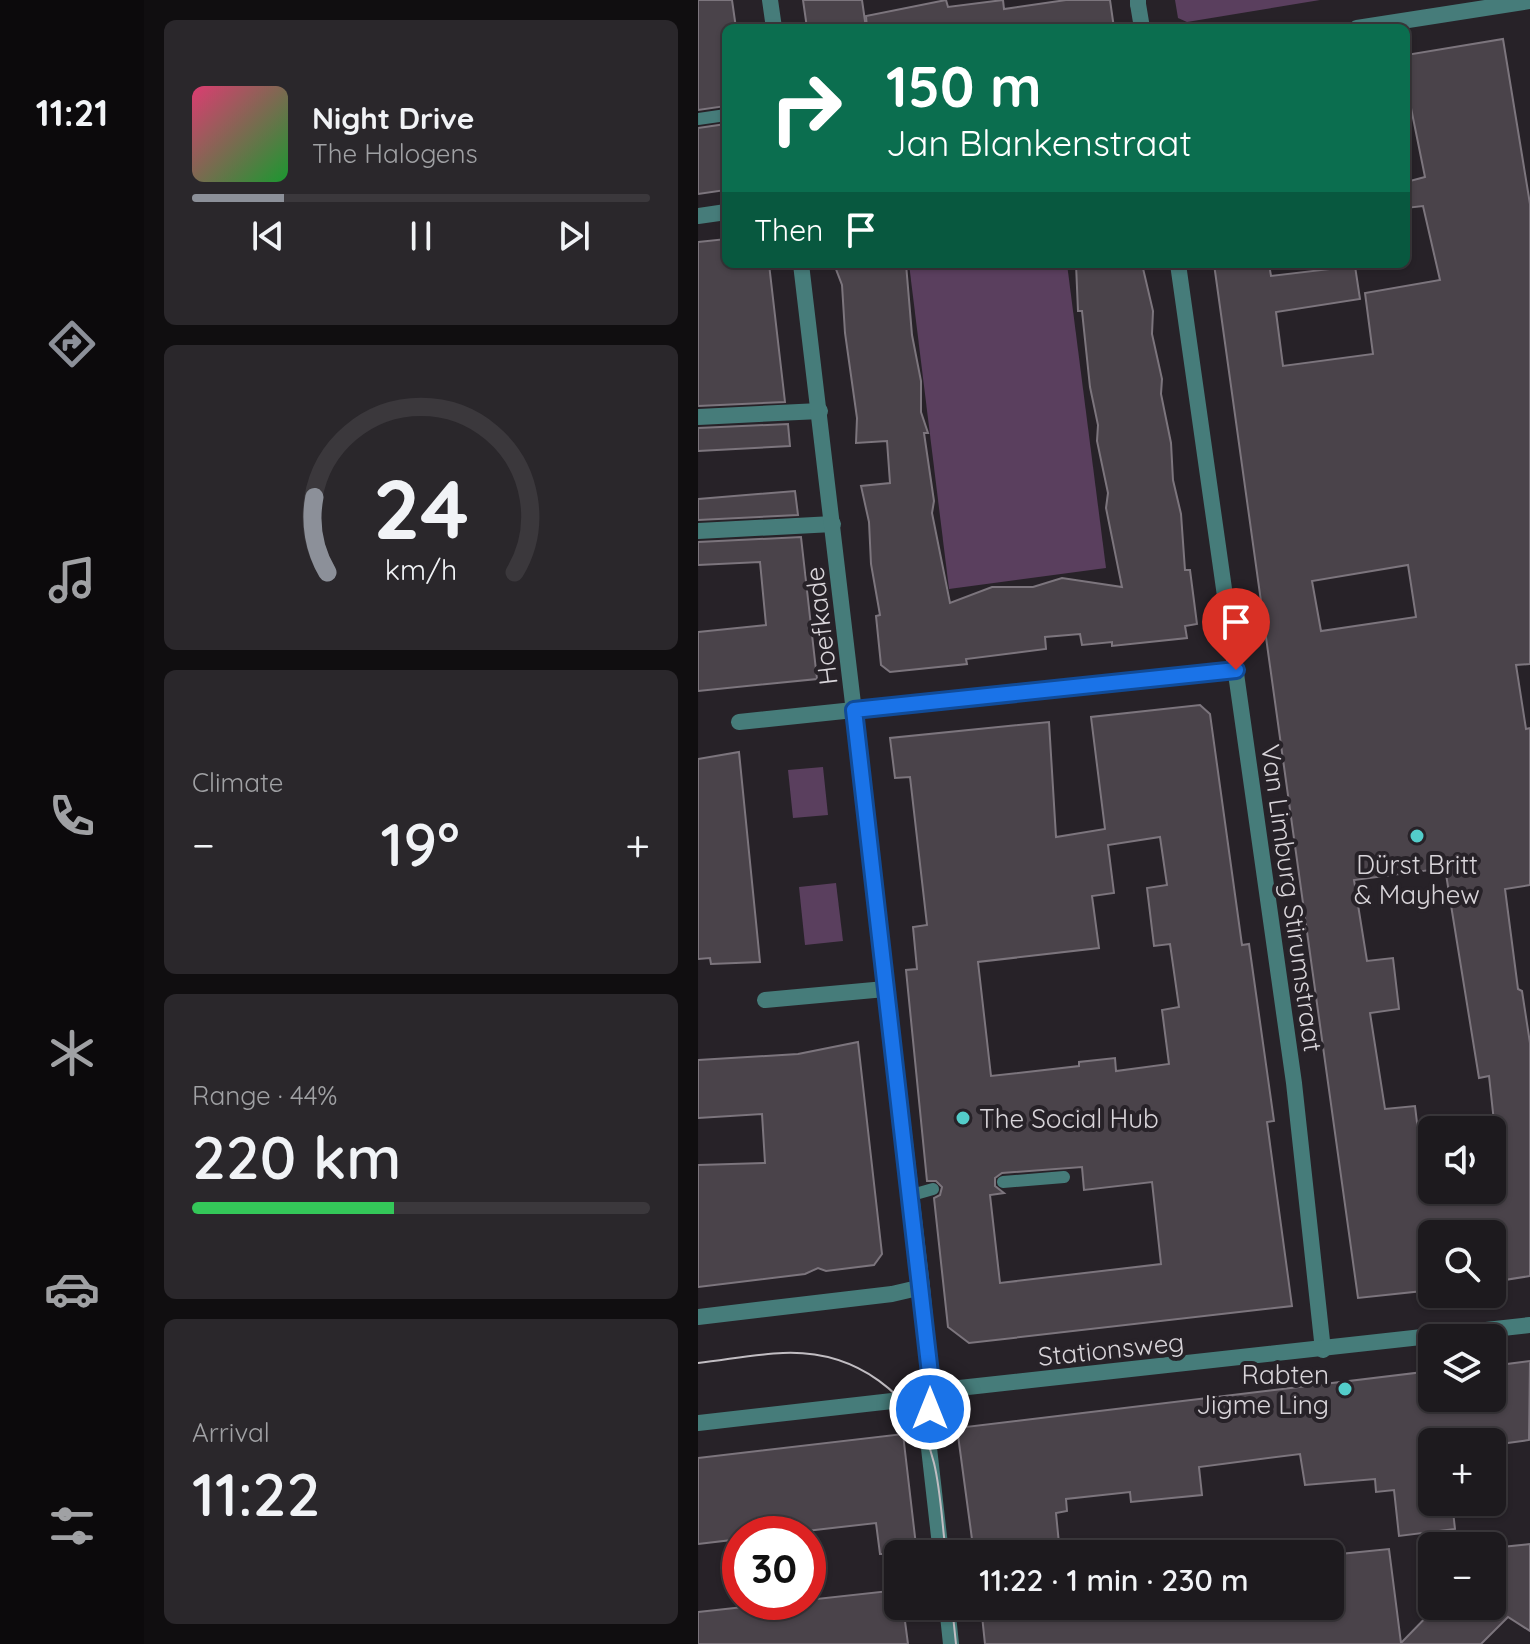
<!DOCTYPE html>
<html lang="en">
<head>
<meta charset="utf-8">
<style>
	body { margin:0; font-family:Quicksand,sans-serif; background:#2a272b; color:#f1f3f6; height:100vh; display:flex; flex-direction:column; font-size:30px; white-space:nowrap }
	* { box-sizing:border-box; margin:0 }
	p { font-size:26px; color:#a0a1a4 }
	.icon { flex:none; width:44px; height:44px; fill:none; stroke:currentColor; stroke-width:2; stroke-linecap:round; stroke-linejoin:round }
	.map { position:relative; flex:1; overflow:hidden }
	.side { display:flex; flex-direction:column; gap:20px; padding:20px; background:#100e10; width:554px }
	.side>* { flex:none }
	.top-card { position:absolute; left:24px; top:24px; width:688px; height:244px; border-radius:12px; box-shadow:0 2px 6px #0004,0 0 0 2px #3b383c; background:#0b6e4f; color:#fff; overflow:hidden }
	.tools { position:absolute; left:720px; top:1116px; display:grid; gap:16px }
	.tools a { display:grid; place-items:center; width:88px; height:88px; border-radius:12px; background:#1d1a1e; box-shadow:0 2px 6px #0004,0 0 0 2px #3b383c; font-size:40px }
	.speed { position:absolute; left:24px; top:1516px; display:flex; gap:16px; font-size:40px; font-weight:700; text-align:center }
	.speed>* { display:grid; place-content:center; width:104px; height:104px; border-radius:50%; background:#1d1a1e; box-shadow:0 2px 6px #0004,0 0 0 2px #3b383c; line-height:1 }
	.speed .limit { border:12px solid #d22; background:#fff; color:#111 }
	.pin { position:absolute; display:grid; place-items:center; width:68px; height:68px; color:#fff; margin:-82px -34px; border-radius:50% 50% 50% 0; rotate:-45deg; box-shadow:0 0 8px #0007 }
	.pin .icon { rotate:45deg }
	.me { position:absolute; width:88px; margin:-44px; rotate:0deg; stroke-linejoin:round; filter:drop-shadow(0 0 6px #0008) }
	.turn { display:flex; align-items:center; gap:28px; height:168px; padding:0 32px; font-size:36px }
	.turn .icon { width:104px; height:104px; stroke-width:2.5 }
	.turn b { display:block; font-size:56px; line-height:68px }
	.then { display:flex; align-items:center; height:76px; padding:0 32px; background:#0003; gap:16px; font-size:30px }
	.big { font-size:60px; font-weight:600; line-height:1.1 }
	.side .card { flex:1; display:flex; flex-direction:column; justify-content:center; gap:12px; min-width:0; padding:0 28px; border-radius:12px; background:#2a272b }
	.side .dial { align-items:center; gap:0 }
	.dial svg { height:208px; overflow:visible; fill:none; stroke:#3b383c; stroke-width:7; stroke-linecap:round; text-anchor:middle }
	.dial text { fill:#f1f3f6; stroke:none }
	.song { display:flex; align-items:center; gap:24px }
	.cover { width:96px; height:96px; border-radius:12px; background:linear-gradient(135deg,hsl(340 70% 55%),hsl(130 70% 35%)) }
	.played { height:8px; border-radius:4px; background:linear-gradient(90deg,#8c9099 20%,#3b383c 20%) }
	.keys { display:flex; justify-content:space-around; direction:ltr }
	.heat { display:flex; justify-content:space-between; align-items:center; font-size:44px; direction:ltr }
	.charge { height:12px; border-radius:6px; background:linear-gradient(90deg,#34c759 44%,#3b383c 0) }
	.trip { position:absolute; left:186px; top:1540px; width:460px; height:80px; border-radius:12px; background:#1d1a1e; box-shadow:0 2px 6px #0004,0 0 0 2px #3b383c; font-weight:600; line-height:80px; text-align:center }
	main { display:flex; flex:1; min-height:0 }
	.tabs { display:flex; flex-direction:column; width:144px; justify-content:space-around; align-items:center; background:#0c0a0c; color:#a0a1a4 }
	.tabs .icon { width:56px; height:56px }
	.tabs .selected { color:#8c9099 }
	.tabs b { font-size:36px; color:#f1f3f6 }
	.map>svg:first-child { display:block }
</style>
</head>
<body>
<main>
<nav class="tabs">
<b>11:21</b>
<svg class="icon selected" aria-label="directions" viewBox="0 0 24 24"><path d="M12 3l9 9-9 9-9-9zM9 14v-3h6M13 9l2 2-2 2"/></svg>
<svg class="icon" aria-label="music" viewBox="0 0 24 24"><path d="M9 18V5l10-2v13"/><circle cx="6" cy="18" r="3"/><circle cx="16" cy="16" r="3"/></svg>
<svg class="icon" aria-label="phone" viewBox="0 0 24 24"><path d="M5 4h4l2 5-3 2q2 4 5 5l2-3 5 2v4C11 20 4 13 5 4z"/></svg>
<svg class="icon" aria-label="climate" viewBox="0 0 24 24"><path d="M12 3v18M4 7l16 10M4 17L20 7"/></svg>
<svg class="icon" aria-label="car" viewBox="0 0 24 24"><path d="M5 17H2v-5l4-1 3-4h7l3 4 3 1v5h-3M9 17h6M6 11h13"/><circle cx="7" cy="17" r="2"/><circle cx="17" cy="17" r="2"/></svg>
<svg class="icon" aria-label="filters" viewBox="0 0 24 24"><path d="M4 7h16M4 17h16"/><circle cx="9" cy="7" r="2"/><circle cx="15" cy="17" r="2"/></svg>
</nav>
<section class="side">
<div class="card">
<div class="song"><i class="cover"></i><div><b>Night Drive</b><p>The Halogens</p></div></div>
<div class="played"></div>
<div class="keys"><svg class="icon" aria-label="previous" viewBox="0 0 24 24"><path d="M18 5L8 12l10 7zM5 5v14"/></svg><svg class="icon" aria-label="pause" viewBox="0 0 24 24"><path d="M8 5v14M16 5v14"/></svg><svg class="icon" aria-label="next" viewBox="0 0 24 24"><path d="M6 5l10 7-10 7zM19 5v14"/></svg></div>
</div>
<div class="card dial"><svg viewBox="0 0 100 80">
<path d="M14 69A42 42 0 1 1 86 69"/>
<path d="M14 69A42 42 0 0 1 9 40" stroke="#8c9099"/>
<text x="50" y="56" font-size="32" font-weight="700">24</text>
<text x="50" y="72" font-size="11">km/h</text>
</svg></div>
<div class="card"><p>Climate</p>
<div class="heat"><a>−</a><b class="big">19°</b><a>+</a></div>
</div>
<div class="card"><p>Range · 44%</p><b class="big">220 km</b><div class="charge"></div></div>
<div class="card"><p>Arrival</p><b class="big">11:22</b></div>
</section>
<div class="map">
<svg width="832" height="1644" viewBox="0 0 832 1644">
	<rect width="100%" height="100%" fill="#272228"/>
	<g fill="#5a3f5e">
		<polygon points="477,0 622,0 489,22 480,18"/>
		<polygon points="211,264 369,264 408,568 251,589"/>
		<polygon points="125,767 130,815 95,818 90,770"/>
		<polygon points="138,883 145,941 107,945 101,887"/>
	</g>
	<g fill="#4a434a" stroke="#7c757d" stroke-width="2" fill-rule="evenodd">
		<polygon points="0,0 34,0 38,28 28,28 28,106 0,110"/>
		<polygon points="105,0 164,0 168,28 109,28"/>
		<polygon points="248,0 250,7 305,0 306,9 368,0 412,0 416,28 169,28 168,16"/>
		<path d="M805,39L832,204V664L818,665L828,729L832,728V885L807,889L820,989L824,991L832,1043V1276L794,1282V1234H734V1290L660,1298L516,264H571L573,276L657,266L662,299L578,312L585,366L675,354L667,293L742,280L725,206L708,208V182L727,177L713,108L708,109V55ZM710,565L718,617L623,631L614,581ZM747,868L781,1078L791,1076L797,1131L794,1132V1194L747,1201L746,1190L734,1192V1138L721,1139L717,1106L687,1109L672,1013L701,1009L695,958L669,961L656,880Z"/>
		<polygon points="28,124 28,190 0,194 0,128"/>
		<polygon points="28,239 28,264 71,264 87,402 0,406 0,242"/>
		<polygon points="136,264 208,264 214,335 223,381 223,412 230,433 226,433 236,501 234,513 252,603 294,587 335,587 364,578 424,587 408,508 410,493 399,441 400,425 392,387 384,311 380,311 378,264 444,264 455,311 454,334 464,379 463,394 473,443 475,480 483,514 487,570 492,570 499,624 487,626 489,638 414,646 414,642 384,645 382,634 347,637 348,649 268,659 269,664 192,672 183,665 178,616 182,615 173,564 171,522 163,486 192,483 189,441 158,443 159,418 147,333 144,285"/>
		<polygon points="90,424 92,446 0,451 0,428"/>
		<polygon points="97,491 100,515 0,520 0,499"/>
		<polygon points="103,537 119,679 0,691 0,632 68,625 62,562 0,565 0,542"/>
		<path d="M502,705L512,714L544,945L551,944L576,1121L569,1122L594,1306L271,1343L250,1327L236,1198L242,1195L244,1187L238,1181H229L208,970L219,969L215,927L229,925L212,777L197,778L192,738L351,722L358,837L407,829L393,717ZM462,837L469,885L449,888L456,946L472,944L481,1007L464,1010L471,1064L418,1071L417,1058L381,1062V1066L293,1076L280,962L401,948L394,896L416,893L410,845ZM384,1167L386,1190L454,1182L463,1264L302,1283L292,1195L306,1193L297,1186V1178L304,1173Z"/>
		<polygon points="41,752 62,962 13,964 12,958 0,959 0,759"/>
		<polygon points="160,1042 184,1254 176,1265 128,1271 120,1268 107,1274 0,1287 0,1165 67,1163 64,1114 0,1118 0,1060 100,1054"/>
		<polygon points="832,1361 831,1440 795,1445 734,1442 734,1502 754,1502 757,1529 701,1536 696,1490 678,1492 677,1479 607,1485 602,1454 501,1467 504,1495 433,1502 432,1492 368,1499 369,1511 358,1513 362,1554 276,1554 259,1428 734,1371 734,1398 794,1398 794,1366"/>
		<polygon points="205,1434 219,1554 182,1554 178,1523 82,1534 42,1534 42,1539 0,1544 0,1458"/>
		<polygon points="832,1544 832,1631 810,1617 783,1644 287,1644 283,1606 632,1606 632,1555 691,1549 703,1643 739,1606 794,1606 794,1548"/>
		<polygon points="200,1590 200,1606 205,1606 210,1644 0,1644 0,1612"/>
	</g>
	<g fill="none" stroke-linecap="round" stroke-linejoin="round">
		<g stroke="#467c7a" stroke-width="12">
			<polyline points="0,119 28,115"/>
			<polyline points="305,1182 366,1177"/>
			<polyline points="214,1195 235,1189"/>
		</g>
		<g stroke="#467c7a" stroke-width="16">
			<polyline points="440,4 444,28"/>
			<polyline points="0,417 122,411"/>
			<polyline points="0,531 135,524"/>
			<polyline points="0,1423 203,1400 234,1391"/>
		</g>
		<g stroke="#467c7a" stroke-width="16">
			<polyline points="72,0 76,28"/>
			<polyline points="440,0 440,4"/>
			<polyline points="659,28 832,1"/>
			<polyline points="0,216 28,212"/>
			<polyline points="103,264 224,1287 234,1391 231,1448 243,1554"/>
			<polyline points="480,264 596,1083 625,1350"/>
			<polyline points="41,722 538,670"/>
			<polyline points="67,1000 187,989"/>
			<polyline points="0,1317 194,1294 224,1287"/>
			<polyline points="234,1391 832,1325"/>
			<polyline points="249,1606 253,1644"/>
		</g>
		<g stroke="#c1bdc2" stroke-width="2">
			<path d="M0,1363C28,1360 57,1354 85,1353C156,1350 219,1393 236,1463C243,1492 244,1524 248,1554"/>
			<polyline points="254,1606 258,1644"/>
		</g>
	</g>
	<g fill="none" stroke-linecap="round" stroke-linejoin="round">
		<defs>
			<polyline id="route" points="232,1409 234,1391 156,710 538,670"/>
		</defs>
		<use href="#route" stroke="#114b97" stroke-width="20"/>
		<use href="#route" stroke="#1a73e8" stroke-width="14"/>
	</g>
	<g fill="#53cdca" stroke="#272228" stroke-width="3">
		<circle cx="719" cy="836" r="8"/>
		<circle cx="265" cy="1118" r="8"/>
		<circle cx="647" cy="1389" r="8"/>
	</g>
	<g text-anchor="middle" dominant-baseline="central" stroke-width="8" stroke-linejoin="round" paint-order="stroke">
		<g font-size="26" fill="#d8d4d9" stroke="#272228">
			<text transform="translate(123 626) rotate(-97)">Hoefkade</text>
			<text transform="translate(594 898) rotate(82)">Van Limburg Stirumstraat</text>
			<text transform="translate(413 1349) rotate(-6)">Stationsweg</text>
		</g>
		<g font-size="26" fill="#d8d4d9" stroke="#272228">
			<text x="719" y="864">Dürst Britt<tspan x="719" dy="30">&amp; Mayhew</tspan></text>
			<text x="281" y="1118" text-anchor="start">The Social Hub</text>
			<text x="631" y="1374" text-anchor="end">Rabten<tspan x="631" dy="30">Jigme Ling</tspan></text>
		</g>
	</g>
</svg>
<div class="tools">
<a><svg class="icon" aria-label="sound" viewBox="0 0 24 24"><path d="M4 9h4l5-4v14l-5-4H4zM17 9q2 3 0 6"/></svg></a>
<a><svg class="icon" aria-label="search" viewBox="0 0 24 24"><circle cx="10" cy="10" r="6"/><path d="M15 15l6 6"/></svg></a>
<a><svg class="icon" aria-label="layers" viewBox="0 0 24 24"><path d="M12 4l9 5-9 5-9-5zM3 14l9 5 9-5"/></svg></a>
<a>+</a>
<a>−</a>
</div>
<div class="speed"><div class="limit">30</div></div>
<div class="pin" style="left:538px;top:670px;background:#d93025"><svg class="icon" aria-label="arrive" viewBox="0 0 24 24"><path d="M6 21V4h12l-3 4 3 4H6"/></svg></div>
<svg class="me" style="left:232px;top:1409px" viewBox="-20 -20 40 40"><circle r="17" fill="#1a73e8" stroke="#fff" stroke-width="3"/><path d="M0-11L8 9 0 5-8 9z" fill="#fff"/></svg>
<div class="trip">11:22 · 1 min · 230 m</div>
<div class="top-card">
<div class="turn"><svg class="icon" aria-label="right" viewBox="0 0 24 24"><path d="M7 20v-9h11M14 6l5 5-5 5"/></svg><div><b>150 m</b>Jan Blankenstraat</div></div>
<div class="then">Then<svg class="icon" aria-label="arrive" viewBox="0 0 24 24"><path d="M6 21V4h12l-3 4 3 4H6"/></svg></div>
</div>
</div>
</main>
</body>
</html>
